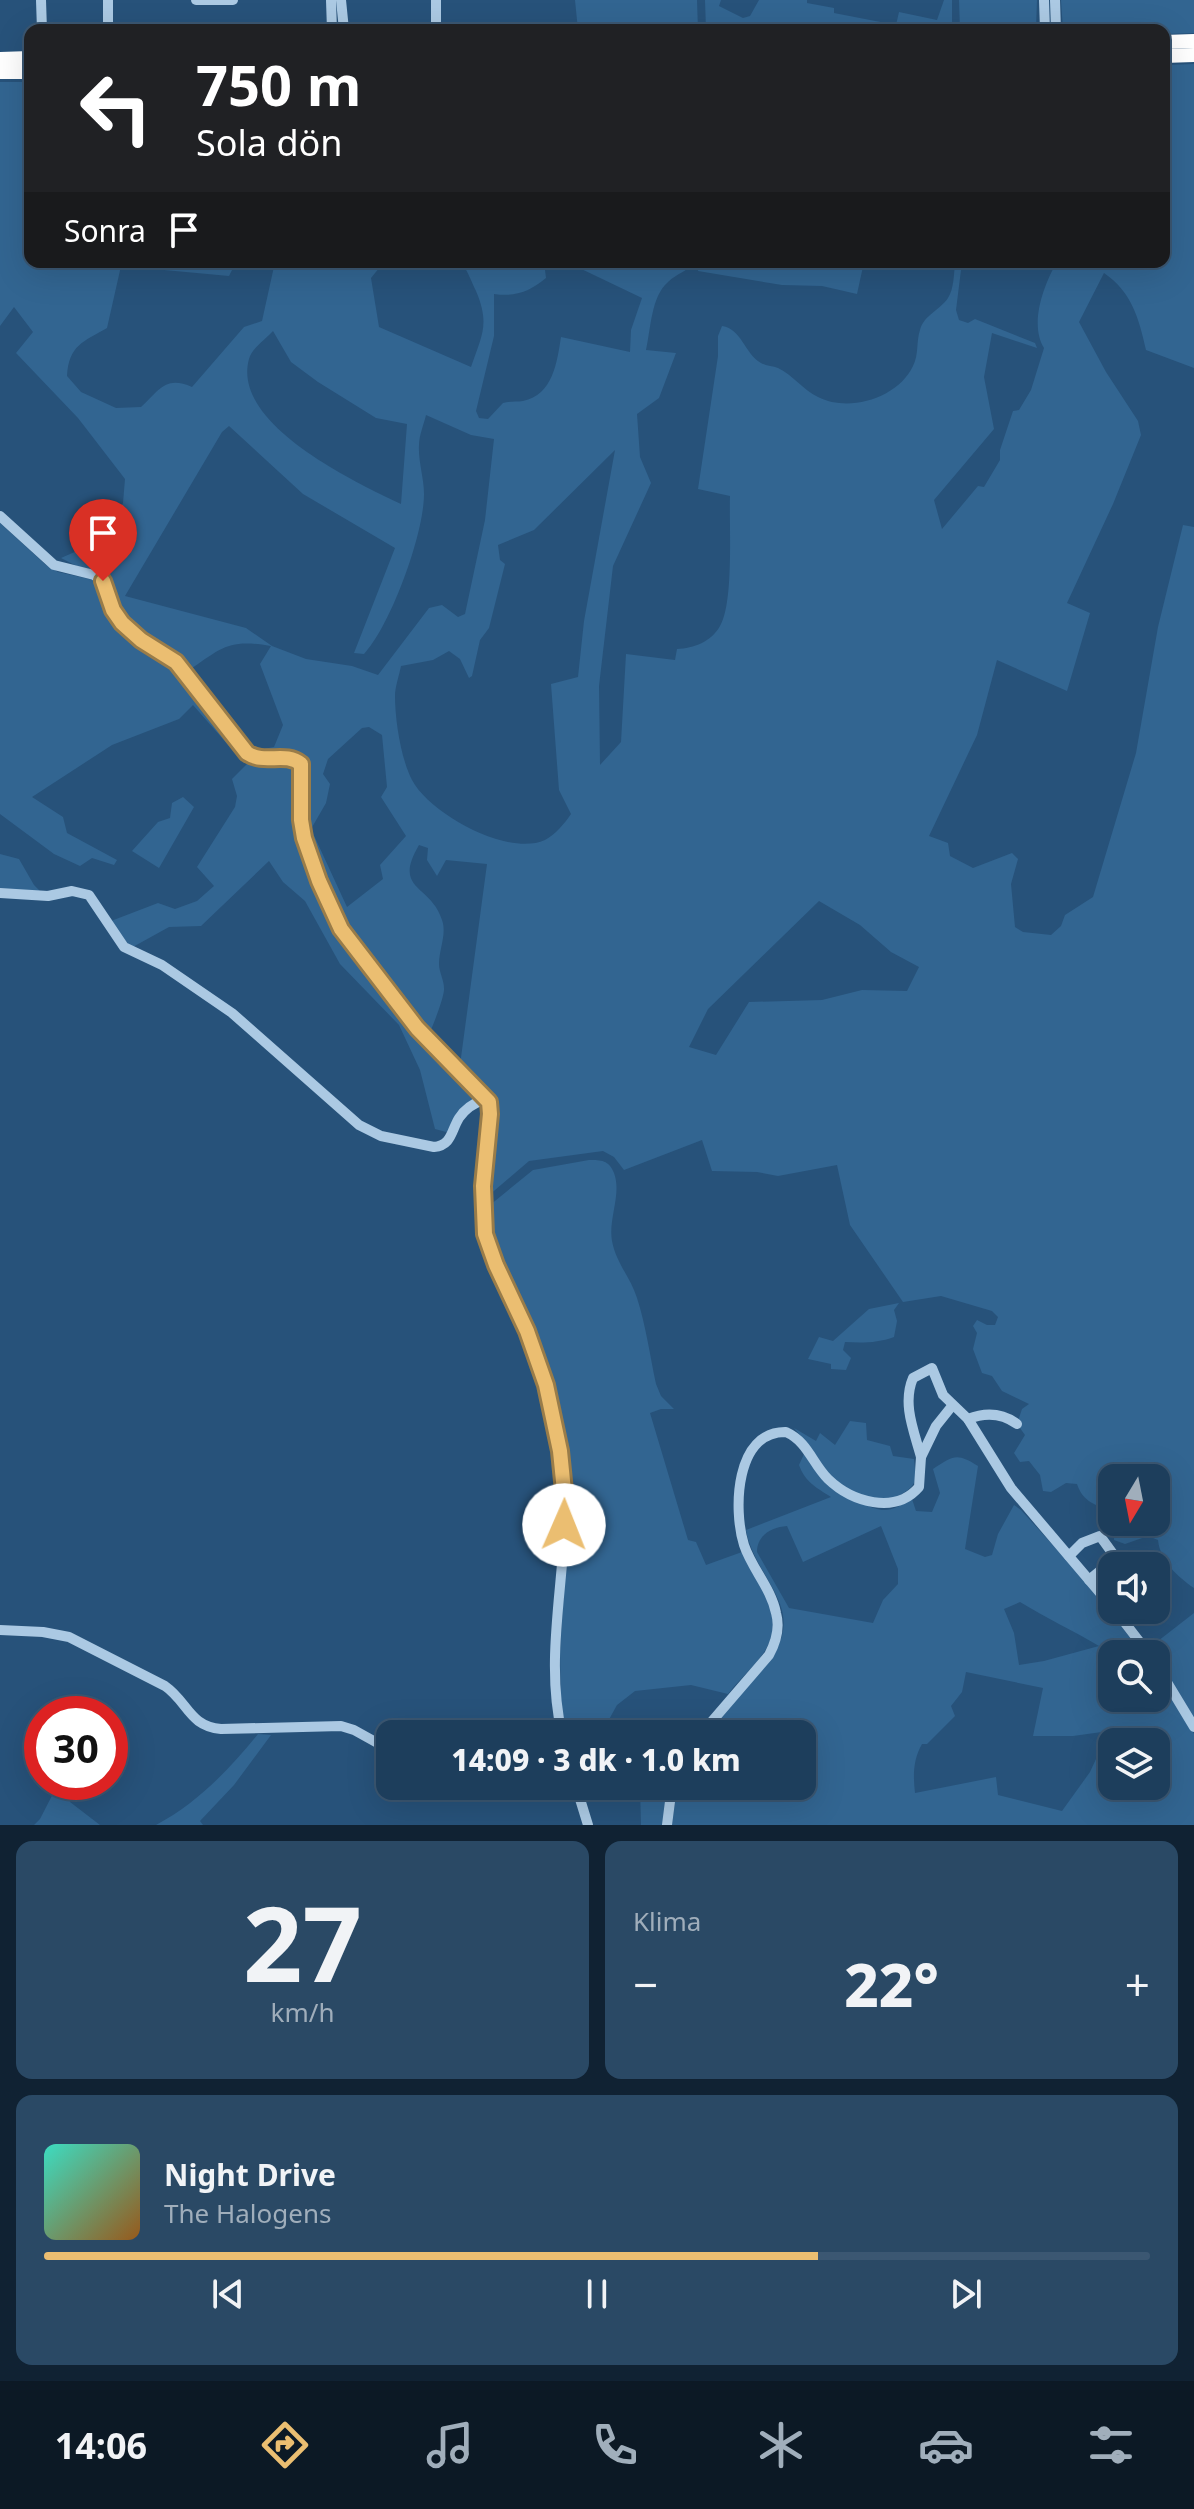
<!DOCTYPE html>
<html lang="tr">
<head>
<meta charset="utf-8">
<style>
	body { margin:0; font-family:"Noto Sans",sans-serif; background:#2a4965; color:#f1f3f6; height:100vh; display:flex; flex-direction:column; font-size:30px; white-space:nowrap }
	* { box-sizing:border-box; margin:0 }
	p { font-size:26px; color:#a0aebb }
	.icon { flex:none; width:44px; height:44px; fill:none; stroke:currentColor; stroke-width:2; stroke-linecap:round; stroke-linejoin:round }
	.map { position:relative; height:1825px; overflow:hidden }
	.side { display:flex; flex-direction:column; gap:16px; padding:16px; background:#102233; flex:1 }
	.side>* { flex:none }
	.guide { position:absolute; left:24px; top:24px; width:1146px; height:244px; border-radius:16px; box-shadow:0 8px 32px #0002,0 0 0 2px #3b5772; background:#202124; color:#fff; overflow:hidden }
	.needle { width:52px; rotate:190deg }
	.tools { position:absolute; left:1098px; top:1464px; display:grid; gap:16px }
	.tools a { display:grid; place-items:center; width:72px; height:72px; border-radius:16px; background:#1d3e5c; box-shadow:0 8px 32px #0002,0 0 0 2px #3b5772; font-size:40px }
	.speed { position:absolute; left:24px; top:1696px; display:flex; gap:16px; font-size:40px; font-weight:700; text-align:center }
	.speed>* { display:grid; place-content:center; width:104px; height:104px; border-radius:50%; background:#1d3e5c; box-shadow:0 8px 32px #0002,0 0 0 2px #3b5772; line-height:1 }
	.speed .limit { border:12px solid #d22; background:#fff; color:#111 }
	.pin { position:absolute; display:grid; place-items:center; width:68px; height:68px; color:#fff; margin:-82px -34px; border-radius:50% 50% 50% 0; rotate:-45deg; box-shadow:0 0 8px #0007 }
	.pin .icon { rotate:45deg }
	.me { position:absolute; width:88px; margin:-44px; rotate:1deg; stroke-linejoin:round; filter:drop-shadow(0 0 6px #0008) }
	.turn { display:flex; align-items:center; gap:28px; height:168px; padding:0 40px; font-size:36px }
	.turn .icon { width:104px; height:104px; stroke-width:2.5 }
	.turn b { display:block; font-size:56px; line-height:68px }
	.then { display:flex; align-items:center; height:76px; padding:0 40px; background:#0003; gap:16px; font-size:30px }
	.big { font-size:60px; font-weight:800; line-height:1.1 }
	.side .tile { flex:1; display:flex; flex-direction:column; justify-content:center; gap:12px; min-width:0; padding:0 28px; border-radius:16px; background:#2a4965 }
	.side .dial { align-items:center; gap:0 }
	.dial b { font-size:104px; line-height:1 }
	.song { display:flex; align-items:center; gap:24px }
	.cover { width:96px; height:96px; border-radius:12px; background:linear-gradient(135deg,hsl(170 70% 55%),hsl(30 70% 35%)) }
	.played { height:8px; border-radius:4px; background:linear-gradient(90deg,#ebbe71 70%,#3b5772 70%) }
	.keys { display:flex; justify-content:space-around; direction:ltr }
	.heat { display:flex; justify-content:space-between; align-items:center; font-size:44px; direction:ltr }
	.side .tiles { flex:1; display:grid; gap:16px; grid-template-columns:1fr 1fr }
	.tile:last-child { grid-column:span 2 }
	.trip { position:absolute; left:376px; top:1720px; width:440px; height:80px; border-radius:16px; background:#1d3e5c; box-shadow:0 8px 32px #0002,0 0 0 2px #3b5772; font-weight:800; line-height:80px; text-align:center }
	.tabs { display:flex; height:128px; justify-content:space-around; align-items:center; background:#0c1925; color:#a0aebb }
	.tabs .icon { width:56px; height:56px }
	.tabs .on { color:#ebbe71 }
	.tabs b { font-size:36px; color:#f1f3f6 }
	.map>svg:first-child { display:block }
</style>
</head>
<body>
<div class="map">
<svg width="1194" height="1825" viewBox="0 0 1194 1825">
	<rect width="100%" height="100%" fill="#27527a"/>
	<g fill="#326591" fill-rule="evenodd">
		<polygon points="575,0 697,0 698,30 578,30"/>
		<polygon points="705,0 721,0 719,6 743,18 750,16 759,0 807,0 807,3 834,8 834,13 896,25 899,12 937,20 944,0 952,0 952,30 706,30"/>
		<polygon points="959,0 1037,0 1036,30 960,30"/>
		<polygon points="1061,0 1194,0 1194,33 1164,34 1164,30 1063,30"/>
		<path d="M1194,64V368L1146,350C1139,319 1132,292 1104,273L1079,322L1106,372L1138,421L1141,435L1113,504L1067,603L1090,613L1067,691L997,660L977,735L929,836L948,843L950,856L973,868L1012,853L1018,859L1011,884L1015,927L1023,932L1051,935L1061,926L1065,915L1093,897L1136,753L1158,627L1183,525L1194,527V1588C1178,1577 1160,1561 1158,1540L1148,1536L1125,1544L1114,1540L1115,1522H1156V1478H1112V1511C1095,1505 1083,1502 1077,1484L1066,1483L1051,1492L1043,1491L1040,1475L1029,1461L1020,1462L1014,1453L1025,1435L1017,1424L1022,1409L1029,1404L1002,1391L992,1376L982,1373L973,1349L977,1333L973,1326L977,1320L987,1325H995L998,1317L992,1311L941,1296L903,1302L850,1225L837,1165L778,1176L757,1172L712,1171L702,1140L624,1170L614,1157L603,1151L529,1161L488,1196L486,1184L494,1104L492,1095L460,1065L487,864L446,860L437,876L427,860L428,848L419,845C392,891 431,884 442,920C447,934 439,949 439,964C439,972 444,980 444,988C445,995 432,1029 428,1036C382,976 307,893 304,814C303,798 306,781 307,765L297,754L264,756L253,751L274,747L283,725L260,664L271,646C228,639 223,647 188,671L171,653L145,638L120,616L106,581L61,558L104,539L123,503L125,479L78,418L16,353L33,332L14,307L0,326V82H30V262H236L229,276L121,266L107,328C83,342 69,345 67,376L81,392L116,408L141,407C159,391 165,375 192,387L244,327L262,321L275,262H384L371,278L379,327L471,367C482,335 490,324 476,291C471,281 468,271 461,262H544L546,278C529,292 515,297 494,294V336L476,411L479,418L488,419L503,403C509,401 516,402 523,401C553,395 557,362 561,337L630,352L631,330L642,298L573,265V262H694C686,273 677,273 668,282C651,297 651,328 646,350L676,353L659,398L637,414L640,457L651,483L613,566L599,686L600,765L621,742L626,654L675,660L677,649C694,648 711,642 720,626C734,602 729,527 730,496L698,489L718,356V336L722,326C742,329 744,353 761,363C766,366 773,366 778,368C793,375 803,390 818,397C849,413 898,398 913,366C919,354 916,342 920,330C924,315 940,310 948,298C954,289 954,273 955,262H962L956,310L959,320L968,323L975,319L1035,343L1037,348L992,333L984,377L994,429L934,500L942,529L978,486L984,487L1000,460V450L1013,411L1019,410L1031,390L1044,348C1029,324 1044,284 1057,262H1164V65ZM273,331L291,362L318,382L376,418L407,424L401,504C355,482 231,424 249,359C251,349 266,339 273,331ZM426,415L471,435L494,439L485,520L465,614L458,617L442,605L429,608L378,675L352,666L306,659L272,646L246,628L125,596L222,432L229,426L303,494L395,548L354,653L364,654C391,625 424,534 424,494C424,478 418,461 419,445C419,435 424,424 426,415ZM615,450L584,621L578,677L551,684L559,790L571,814C565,823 555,835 545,840C508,857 430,814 412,780C401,759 395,720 395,696C395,687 399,676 401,666L433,660L449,651L460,659L469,678L472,676L480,640L489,628L505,564L500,560L498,545L534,530ZM369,727L382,735L387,787L381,797L406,836L380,865L383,879L347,907L311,829L326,803L330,784L323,774L328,759L362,728ZM819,901L860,925L891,952L919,967L907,991L862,990L822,1000L749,1002L716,1055L689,1047L708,1009Z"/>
		<polygon points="706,262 740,266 742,262 864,262 857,294 822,286 782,285 698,271 699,264"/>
		<polygon points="0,523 46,565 58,572 94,580 101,584 115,625 126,636 170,665 234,743 229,746 193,705 179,719 112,745 32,797 63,817 67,833 117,860 114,865 92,858 80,866 54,854 0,814"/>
		<polygon points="285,761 298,768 296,818 345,940 482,1097 450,1133 435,1129 420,1070 399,1025 340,964 305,901 283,882 269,861 201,926 169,927 131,948 111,921 158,903 175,909 197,901 214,886 197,867 235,807 237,796 232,779 249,762 264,766"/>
		<polygon points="183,797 194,807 159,868 132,851 158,822 170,818 172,803"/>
		<polygon points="0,854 19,859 34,885 40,891 0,890"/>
		<path d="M589,1160C601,1160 609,1160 614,1173C622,1194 608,1219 612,1241C616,1263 631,1278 637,1298C646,1326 650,1356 656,1384L661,1396L674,1409H661L650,1413L688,1540L696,1542L706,1565L742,1552C756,1579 784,1614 768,1645C761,1661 739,1679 728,1694L691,1685L635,1691L617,1705L601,1734H566L561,1712L560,1653L568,1524L552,1392L536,1345L492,1247L487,1210L490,1205L533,1170Z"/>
		<path d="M899,1303L894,1310L897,1321L894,1337C878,1343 862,1343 845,1342L843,1350L851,1358L846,1370L831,1369V1364L808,1359L819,1337L833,1341L869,1309Z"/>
		<path d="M850,1421L866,1423L867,1440L890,1446L893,1456L914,1459C916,1480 919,1484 900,1495C881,1507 848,1493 832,1478C818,1465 808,1443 794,1428L816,1441L820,1433L835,1445Z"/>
		<path d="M804,1454C824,1471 856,1507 882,1510C893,1511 903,1504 912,1499L916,1511L932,1512L940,1493L933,1469C954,1455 957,1453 978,1466L965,1549L985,1557L992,1555L998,1534L1014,1505L1021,1510L1089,1585L1143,1654H1112V1698H1156V1672L1194,1734V1825H672L677,1786H802V1734H707C719,1719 730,1704 742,1690C765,1665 794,1642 780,1604C770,1578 751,1558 746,1530L831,1497C817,1488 805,1482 799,1465ZM787,1526L803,1562L881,1526L898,1569V1584L883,1600L873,1623L789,1608L757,1552C757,1535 772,1527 787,1526ZM1020,1602C1046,1618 1074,1631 1099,1646L1044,1661L1019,1665L1014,1633L1004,1609ZM966,1672L1043,1688L1033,1736H1073L1109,1731L1090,1772L1062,1811L998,1795L996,1777L915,1793C913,1775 913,1760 922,1744H927L955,1716L951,1706L962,1692ZM1112,1742H1156V1786H1112Z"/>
		<polygon points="1194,1613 1194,1722 1156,1660 1156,1654 1153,1654 1149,1648"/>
		<path d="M258,1734L271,1735L234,1785L200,1821L203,1825H156C197,1803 228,1771 258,1734Z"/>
		<polygon points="59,1782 78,1782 70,1802 100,1825 34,1825 40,1819"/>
		<polygon points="640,1786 668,1786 664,1825 641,1825"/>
	</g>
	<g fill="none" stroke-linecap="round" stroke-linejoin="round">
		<g stroke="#abc9e3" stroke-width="10">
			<polyline points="41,0 42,30"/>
			<polyline points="108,0 108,30"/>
			<polyline points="196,0 233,0"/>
			<polyline points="331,0 332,30"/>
			<polyline points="341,0 344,30"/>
			<polyline points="436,0 436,23"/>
			<polyline points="1044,0 1045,30"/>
			<polyline points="1055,0 1056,30"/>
			<path d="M0,516L54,565L94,575L103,581L113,610L122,623L141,640L176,662L247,753C265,765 285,751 301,764V820L304,838L319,881L341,929L417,1028L489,1102L490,1114L483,1186L484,1224L490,1252C526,1336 564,1406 565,1502C566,1579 544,1657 562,1734"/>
			<path d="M0,893L48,896L72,891L89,895L124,947L162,965L232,1013L359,1125L381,1136L434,1147C452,1145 451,1131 459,1118C466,1107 476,1102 487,1098"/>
			<path d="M968,1419C986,1412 1002,1413 1017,1424"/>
			<path d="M921,1457C914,1431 902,1404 913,1378L932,1368L943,1395L968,1419L1011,1488L1112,1607"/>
			<polyline points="1069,1556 1082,1543 1100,1536 1116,1558 1089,1580"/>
			<polyline points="1115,1610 1149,1654"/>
			<path d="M0,1630L43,1632L69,1637L165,1686C188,1702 189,1726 221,1729L341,1726L354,1730L390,1750"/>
			<polyline points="1156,1664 1194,1727"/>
			<path d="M701,1734L769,1655C776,1642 780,1627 776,1613C771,1588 752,1569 744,1545C733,1510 735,1431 786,1432C808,1442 812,1463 828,1479C852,1502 895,1515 919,1487L921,1457L936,1426L952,1406"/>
			<polyline points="576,1786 588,1825"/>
			<polyline points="667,1825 672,1786"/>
		</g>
		<g stroke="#fff" stroke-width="14">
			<polyline points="1164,42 1194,41"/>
			<polyline points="1164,56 1194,55"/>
			<polyline points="0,59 30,58"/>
			<polyline points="0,72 30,72"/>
		</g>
	</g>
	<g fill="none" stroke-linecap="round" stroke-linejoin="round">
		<defs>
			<path id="route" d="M103,581L113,610L122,623L141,640L176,662L247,753C265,765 285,751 301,764V820L304,838L319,881L341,929L417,1028L489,1102L490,1114L483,1186L485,1234L496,1265L527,1331L546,1385L560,1451L565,1501L564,1525"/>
		</defs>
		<use href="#route" stroke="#997c49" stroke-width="20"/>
		<use href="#route" stroke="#ebbe71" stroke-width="14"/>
	</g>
</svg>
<div class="tools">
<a><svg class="needle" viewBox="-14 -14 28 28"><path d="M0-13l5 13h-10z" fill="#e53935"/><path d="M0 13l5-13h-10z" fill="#a0aebb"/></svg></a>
<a><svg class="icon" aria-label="sound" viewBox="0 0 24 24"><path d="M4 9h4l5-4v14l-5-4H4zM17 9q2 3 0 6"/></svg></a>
<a><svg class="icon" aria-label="search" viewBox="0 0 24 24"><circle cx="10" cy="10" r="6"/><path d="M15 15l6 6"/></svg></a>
<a><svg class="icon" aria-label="layers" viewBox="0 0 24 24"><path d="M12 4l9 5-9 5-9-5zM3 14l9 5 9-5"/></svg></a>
</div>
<div class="speed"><div class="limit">30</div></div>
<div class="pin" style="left:103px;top:581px;background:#d93025"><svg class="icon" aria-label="arrive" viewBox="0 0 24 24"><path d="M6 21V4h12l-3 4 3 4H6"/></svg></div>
<svg class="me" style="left:564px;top:1525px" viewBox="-20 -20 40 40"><circle r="19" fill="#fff"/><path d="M0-13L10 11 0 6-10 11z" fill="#ebbe71"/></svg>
<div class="trip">14:09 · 3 dk · 1.0 km</div>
<div class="guide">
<div class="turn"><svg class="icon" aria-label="left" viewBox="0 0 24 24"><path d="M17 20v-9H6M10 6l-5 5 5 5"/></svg><div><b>750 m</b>Sola dön</div></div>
<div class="then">Sonra<svg class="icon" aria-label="arrive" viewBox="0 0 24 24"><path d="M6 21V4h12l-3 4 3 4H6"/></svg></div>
</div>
</div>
<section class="side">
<div class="tiles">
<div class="tile dial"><b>27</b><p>km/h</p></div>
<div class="tile"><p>Klima</p>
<div class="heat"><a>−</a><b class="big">22°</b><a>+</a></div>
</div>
<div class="tile">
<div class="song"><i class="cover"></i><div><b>Night Drive</b><p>The Halogens</p></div></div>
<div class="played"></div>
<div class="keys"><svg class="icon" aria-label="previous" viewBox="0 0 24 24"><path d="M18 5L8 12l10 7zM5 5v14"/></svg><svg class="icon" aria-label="pause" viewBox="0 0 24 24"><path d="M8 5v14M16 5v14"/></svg><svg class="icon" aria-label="next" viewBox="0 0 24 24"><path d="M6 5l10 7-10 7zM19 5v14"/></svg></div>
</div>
</div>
</section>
<nav class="tabs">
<b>14:06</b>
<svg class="icon on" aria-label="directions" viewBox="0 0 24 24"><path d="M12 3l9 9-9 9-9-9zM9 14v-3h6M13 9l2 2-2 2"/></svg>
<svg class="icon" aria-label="music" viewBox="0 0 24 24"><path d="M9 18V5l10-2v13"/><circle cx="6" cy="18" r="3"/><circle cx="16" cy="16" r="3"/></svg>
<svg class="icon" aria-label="phone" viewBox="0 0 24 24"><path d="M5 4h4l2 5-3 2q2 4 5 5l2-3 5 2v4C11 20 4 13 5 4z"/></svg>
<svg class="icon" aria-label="climate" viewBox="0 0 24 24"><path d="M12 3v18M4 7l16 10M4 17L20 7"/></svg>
<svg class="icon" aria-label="car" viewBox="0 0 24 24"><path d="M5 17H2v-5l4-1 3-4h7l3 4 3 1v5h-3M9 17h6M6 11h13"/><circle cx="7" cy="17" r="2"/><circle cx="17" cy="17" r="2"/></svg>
<svg class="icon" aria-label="filters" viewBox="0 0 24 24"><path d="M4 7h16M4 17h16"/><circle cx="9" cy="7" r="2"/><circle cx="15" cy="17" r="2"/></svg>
</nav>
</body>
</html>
